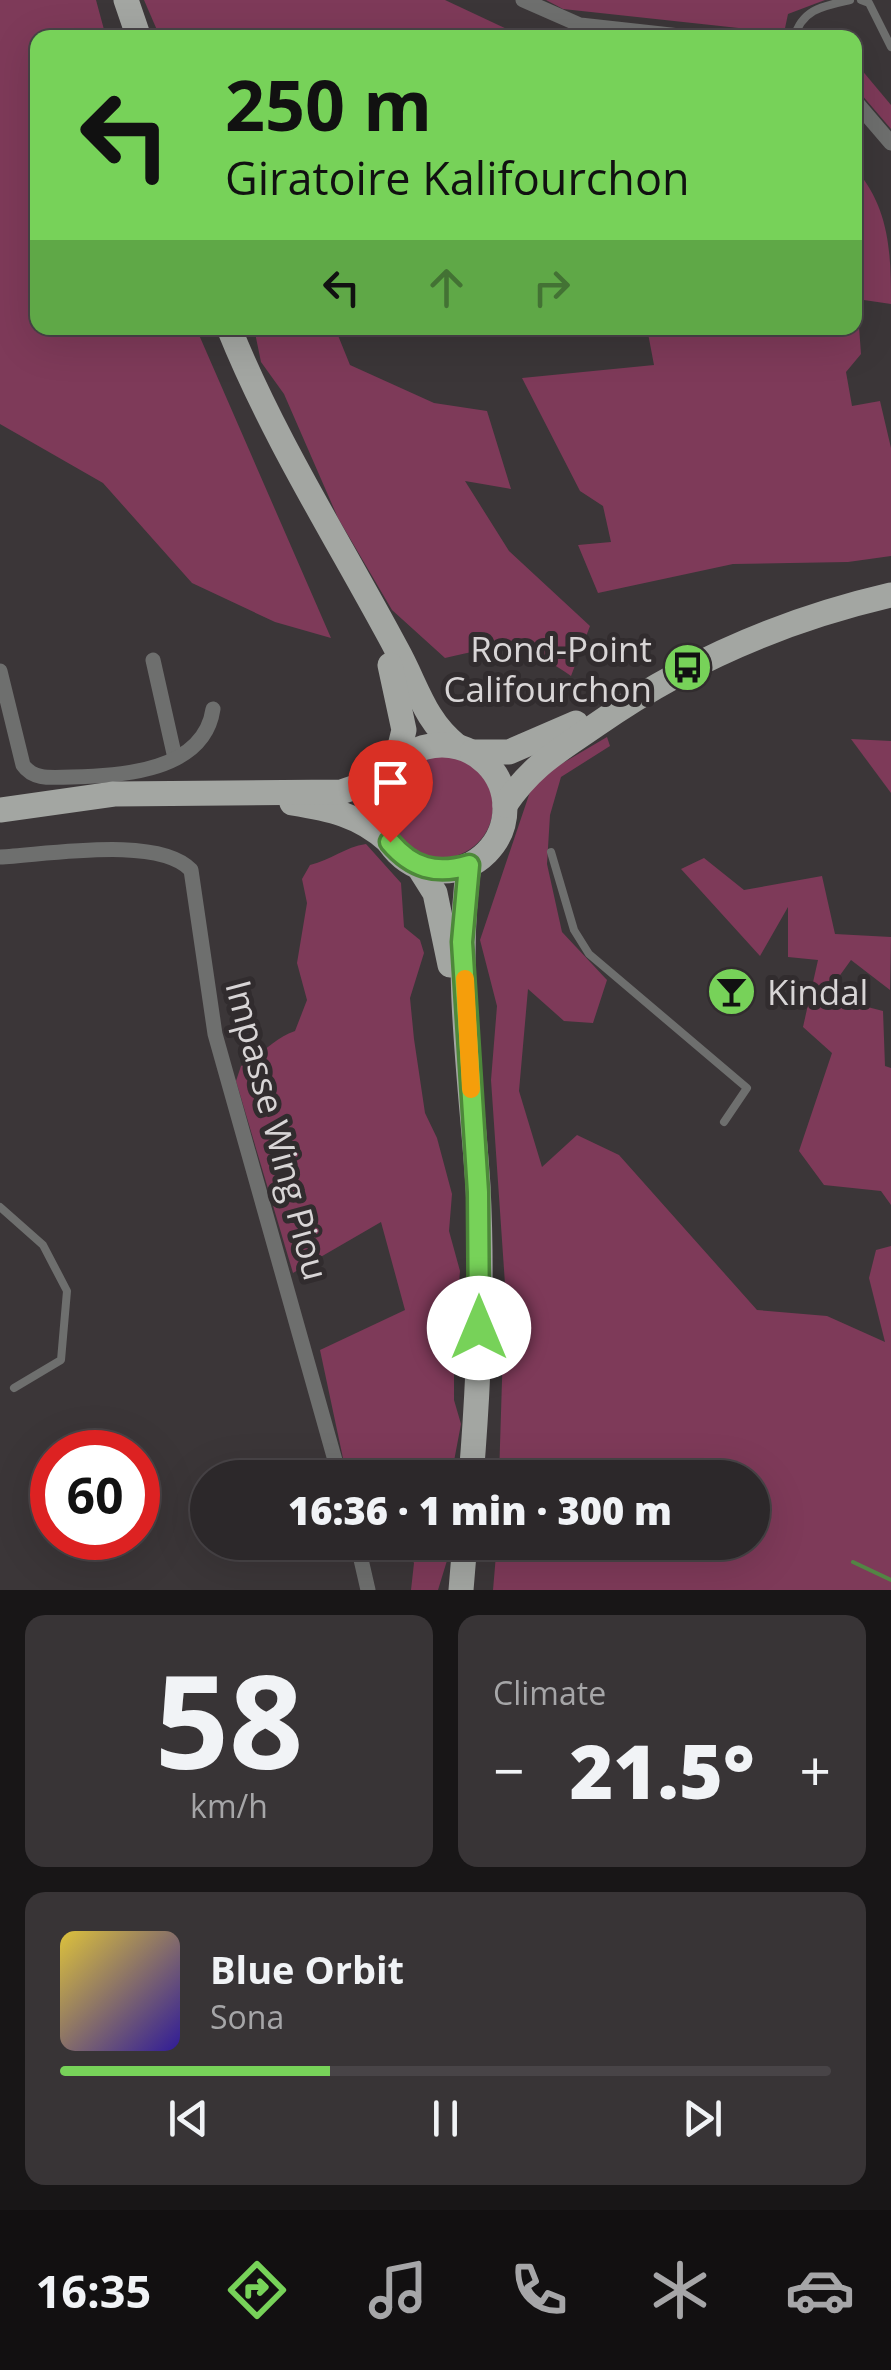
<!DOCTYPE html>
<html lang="en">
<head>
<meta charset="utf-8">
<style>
	body { margin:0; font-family:"Open Sans",sans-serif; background:#383436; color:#f1f3f6; height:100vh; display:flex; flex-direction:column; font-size:38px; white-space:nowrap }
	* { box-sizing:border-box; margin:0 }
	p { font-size:32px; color:#a6a6a8 }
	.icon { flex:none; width:55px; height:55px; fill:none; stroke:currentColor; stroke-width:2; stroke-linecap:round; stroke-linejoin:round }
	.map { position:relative; height:1590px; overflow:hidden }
	.side { display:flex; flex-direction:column; gap:25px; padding:25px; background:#181617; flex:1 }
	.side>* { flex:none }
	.banner { position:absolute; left:30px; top:30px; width:832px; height:305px; border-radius:20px; box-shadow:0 10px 40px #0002,0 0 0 2px #484447; background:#77d259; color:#111; overflow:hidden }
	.speed { position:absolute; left:30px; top:1430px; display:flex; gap:20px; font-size:50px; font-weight:700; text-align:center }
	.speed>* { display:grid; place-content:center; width:130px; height:130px; border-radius:50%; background:#2c282a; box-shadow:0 10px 40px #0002,0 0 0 2px #484447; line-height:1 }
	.speed .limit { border:15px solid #d22; background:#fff; color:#111 }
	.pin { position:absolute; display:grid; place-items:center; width:85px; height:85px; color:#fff; margin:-102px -42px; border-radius:50% 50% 50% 0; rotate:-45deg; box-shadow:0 0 10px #0007 }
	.pin .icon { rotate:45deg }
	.me { position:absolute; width:110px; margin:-55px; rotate:0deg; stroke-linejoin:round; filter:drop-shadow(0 0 8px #0008) }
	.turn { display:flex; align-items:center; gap:35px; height:210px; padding:0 30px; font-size:45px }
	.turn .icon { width:130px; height:130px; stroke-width:2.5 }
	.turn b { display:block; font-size:70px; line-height:85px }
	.lanes { display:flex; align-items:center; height:95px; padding:0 30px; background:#0003; justify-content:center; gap:50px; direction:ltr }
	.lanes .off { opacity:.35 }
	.big { font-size:75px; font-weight:800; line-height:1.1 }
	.side .tile { flex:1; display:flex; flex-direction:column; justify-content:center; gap:15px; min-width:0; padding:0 35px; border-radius:20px; background:#383436 }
	.side .dial { align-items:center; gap:0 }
	.dial b { font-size:130px; line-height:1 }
	.song { display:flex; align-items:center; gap:30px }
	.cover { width:120px; height:120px; border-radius:15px; background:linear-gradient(135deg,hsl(50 70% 55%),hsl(250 70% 35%)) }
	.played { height:10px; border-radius:5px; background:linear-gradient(90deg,#77d259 35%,#484447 35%) }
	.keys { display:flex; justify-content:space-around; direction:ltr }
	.heat { display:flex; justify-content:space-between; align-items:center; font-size:55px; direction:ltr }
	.side .tiles { flex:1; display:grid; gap:25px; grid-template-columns:1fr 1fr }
	.tile:last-child { grid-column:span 2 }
	.trip { position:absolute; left:190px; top:1460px; width:580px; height:100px; border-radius:50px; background:#2c282a; box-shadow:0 10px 40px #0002,0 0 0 2px #484447; font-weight:800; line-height:100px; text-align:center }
	.dock { display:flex; height:160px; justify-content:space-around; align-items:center; background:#121011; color:#a6a6a8 }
	.dock .icon { width:70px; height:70px }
	.dock .on { color:#77d259 }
	.dock b { font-size:45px; color:#f1f3f6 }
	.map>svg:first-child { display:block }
</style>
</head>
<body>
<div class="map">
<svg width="891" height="1590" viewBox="0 0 891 1590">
	<rect width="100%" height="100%" fill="#3b3638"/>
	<g fill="#7e3a59">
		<polygon points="0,0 96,0 106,37 38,38 38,328 196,328 331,638 275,622 192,583 103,483 0,424"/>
		<polygon points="144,0 445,0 524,37 160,37"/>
		<polygon points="546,0 825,0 788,14 784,33 563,9"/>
		<polygon points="855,62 891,105 891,129 855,87"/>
		<path d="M855,168C890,209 891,253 891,304L857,299L861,354L846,372L852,406L880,401L891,448V556L848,562L733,564L598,593L578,545L611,542L603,506L580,491L522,378L654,365L647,328H855Z"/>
		<path d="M254,328H335L350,365L434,403L487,411L511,489L465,481L509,551L590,626L571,676C516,638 507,644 445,658L392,610L338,518L284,394L261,362Z"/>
		<polygon points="607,737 610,746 561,777 550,815 547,864 562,932 607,980 593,1023 564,1021 528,989 519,1091 542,1167 577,1135 619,1155 757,1310 827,1316 885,1342 869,1278 876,1250 891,1246 891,1590 493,1590 497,1543 752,1542 752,1478 499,1477 505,1284 491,1080 497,1006 480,940 534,780"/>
		<polygon points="851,739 891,741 891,793"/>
		<circle cx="441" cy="806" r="52"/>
		<path d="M366,844L401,883L404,927L420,940L424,953L410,998L414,1039L425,1113L437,1138L452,1194L449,1231L460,1271L454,1341V1400L461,1424L451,1477H347L320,1350L405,1310L381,1222L293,1273L236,1081L241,1066C263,1055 272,1039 295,1031L307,1000L297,963L307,903L302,879L310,865C331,860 345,847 366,844Z"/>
		<polygon points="704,858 744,890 822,876 835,934 891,937 890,990 851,960 825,996 883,1011 885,1066 891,1068 891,1205 881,1191 824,1185 799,1151 832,1053 803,1027 818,960 788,957 788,907 760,956 681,869"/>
		<polygon points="403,1543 448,1543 449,1554 438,1590 411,1590 414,1563"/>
	</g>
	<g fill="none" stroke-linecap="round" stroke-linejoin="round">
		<polyline stroke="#538544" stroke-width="4" points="853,1562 891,1580"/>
		<g stroke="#6e6f6e" stroke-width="8">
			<polyline points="861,0 869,3 891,47"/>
			<path d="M794,38C802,9 823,6 850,0"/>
			<polyline points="551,852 574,930 589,954 747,1088 724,1122"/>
			<polyline points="0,1207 43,1245 67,1291 61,1360 14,1388"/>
		</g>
		<g stroke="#6e6f6e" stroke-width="15">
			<polyline points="523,0 580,25 698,38"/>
			<polyline points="855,101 891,143"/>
			<polyline points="153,660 175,758"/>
			<path d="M0,671L23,765C34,781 54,777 72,777C122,776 204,771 213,709"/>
			<path d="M0,857C46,855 158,835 191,870L215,1034L340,1478"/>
			<polyline points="357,1542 368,1590"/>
		</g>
		<g stroke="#a3a6a2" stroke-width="25">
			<polyline points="126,0 139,38"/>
			<path d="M229,328C274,440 340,543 397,650C417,686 424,720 457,746"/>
			<polyline points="390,665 404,730 395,766"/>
			<circle cx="442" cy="808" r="63"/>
			<polyline points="472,752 509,752 576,723"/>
			<path d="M292,803C330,809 359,815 388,841"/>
			<path d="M505,805C532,765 557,752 596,725C687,661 783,620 891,595"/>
			<polyline points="0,810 114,794 341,792 388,776"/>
			<path d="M469,865C454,971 471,1080 478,1186C483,1283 479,1381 471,1478"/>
			<polyline points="418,866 435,893 450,965"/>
			<polyline points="461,1590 465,1542"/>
		</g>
	</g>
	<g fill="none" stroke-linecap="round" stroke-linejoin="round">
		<defs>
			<path id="route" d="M390,842C412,868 436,875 469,865L462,942L478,1192L479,1328"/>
		</defs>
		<use href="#route" stroke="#4d883a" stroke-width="25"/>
		<use href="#route" stroke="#77d259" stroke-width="18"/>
		<polyline stroke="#f59e0b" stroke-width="18" points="465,979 471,1089"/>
	</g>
	<defs>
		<symbol id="bus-disc" viewBox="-11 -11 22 22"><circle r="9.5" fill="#77d259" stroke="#312c2e"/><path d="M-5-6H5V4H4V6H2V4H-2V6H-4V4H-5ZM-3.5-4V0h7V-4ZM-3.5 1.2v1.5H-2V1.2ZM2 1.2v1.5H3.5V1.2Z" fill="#111"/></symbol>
		<symbol id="bar-disc" viewBox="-11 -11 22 22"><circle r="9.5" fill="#77d259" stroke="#312c2e"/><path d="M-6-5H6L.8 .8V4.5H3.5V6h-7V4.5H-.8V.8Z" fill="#111"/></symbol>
	</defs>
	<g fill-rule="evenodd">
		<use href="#bus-disc" x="660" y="640" width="55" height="55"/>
		<use href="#bar-disc" x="704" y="964" width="55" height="55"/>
	</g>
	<g text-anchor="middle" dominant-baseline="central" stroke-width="10" stroke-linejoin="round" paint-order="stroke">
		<g font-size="35" fill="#d8d5d6" stroke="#312c2e" text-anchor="end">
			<text x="652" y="648">Rond-Point<tspan x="652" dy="40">Califourchon</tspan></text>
			<text x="767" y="991" text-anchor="start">Kindal</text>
		</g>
		<g font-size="35" fill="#d8d5d6" stroke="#312c2e">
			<text transform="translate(278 1130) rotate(75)">Impasse Wing Piou</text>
		</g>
	</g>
</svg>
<div class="speed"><div class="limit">60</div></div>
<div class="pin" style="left:390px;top:842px;background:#d93025"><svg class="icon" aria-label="arrive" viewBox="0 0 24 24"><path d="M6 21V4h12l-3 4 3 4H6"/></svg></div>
<svg class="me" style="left:479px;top:1328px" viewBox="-20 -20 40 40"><circle r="19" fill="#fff"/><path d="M0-13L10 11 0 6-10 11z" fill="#77d259"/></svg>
<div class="trip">16:36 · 1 min · 300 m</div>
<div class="banner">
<div class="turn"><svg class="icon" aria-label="left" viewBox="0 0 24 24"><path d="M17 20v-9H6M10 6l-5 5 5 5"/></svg><div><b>250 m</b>Giratoire Kalifourchon</div></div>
<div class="lanes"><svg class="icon" aria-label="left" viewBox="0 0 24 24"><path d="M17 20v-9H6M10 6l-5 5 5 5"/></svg><svg class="icon off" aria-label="ahead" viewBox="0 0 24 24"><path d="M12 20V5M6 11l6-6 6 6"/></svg><svg class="icon off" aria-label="right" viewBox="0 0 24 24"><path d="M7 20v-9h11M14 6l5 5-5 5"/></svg></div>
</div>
</div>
<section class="side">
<div class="tiles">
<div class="tile dial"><b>58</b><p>km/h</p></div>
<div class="tile"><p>Climate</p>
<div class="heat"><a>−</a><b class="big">21.5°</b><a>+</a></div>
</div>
<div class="tile">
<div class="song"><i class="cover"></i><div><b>Blue Orbit</b><p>Sona</p></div></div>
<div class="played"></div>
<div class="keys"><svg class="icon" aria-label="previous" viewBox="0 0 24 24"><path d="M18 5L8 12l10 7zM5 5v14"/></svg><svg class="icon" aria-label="pause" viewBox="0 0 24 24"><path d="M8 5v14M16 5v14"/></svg><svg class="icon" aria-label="next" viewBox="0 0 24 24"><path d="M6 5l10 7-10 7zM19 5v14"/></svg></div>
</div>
</div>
</section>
<nav class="dock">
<b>16:35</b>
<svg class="icon on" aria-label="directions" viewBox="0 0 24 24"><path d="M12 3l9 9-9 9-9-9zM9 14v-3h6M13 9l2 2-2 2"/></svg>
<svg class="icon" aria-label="music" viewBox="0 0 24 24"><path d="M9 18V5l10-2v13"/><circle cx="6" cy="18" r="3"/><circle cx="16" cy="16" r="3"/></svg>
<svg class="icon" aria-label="phone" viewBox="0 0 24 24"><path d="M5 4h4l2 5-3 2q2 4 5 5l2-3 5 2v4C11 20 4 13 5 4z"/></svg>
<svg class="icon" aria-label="climate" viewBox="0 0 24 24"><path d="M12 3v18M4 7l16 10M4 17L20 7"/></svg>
<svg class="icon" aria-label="car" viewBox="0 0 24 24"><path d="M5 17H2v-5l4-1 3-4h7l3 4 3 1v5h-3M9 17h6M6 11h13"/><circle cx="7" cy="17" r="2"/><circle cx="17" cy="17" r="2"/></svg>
</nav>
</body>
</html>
